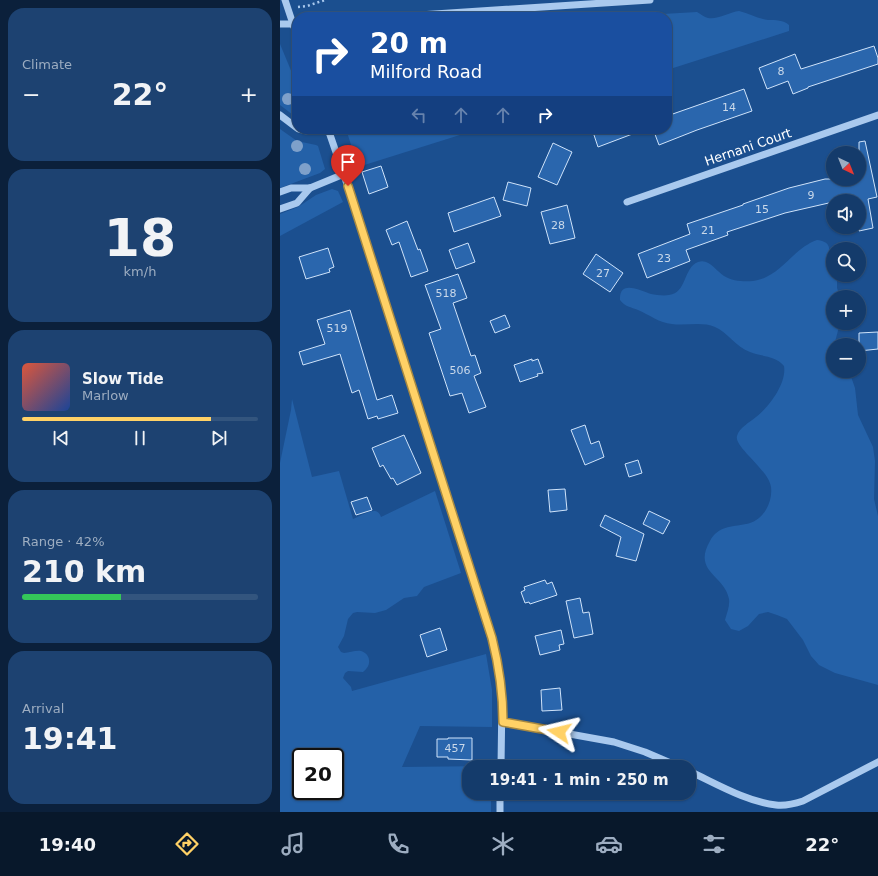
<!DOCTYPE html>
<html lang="en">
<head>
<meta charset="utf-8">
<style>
	body { margin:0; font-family:"DejaVu Sans",sans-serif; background:#1d4271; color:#f1f3f6; height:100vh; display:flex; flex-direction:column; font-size:15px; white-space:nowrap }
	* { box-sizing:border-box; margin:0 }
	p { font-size:13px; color:#9dadc1 }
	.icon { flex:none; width:22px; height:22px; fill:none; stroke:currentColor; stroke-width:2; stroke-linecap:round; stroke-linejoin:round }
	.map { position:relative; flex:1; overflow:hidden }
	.drawer { display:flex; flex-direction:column; gap:8px; padding:8px; background:#0b203b; width:280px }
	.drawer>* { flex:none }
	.guide { position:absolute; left:12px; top:12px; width:380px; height:122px; border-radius:16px; box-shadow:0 1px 3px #0004,0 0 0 1px #33557e; background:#1a4fa0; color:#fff; overflow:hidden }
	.needle { width:26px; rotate:137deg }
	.controls { position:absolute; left:546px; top:146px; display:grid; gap:8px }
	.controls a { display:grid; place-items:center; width:40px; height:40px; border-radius:50%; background:#143b6b; box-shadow:0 1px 3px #0004,0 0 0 1px #33557e; font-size:20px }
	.speed { position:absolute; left:12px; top:748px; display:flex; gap:8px; font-size:20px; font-weight:700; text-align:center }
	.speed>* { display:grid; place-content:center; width:52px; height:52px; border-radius:50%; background:#143b6b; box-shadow:0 1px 3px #0004,0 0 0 1px #33557e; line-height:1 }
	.speed .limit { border:2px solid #111; border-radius:6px; background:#fff; color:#111 }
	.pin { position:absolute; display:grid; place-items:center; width:34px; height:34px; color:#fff; margin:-41px -17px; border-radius:50% 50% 50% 0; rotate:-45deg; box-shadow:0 0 4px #0007 }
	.pin .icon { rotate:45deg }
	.me { position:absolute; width:44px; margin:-22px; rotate:280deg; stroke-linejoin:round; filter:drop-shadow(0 0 3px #0008) }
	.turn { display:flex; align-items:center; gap:14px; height:84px; padding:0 12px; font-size:18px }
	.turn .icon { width:52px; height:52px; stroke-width:2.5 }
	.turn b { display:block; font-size:28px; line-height:34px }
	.lanes { display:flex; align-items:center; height:38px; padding:0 12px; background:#0003; justify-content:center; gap:20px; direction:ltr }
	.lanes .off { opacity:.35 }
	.big { font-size:30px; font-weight:800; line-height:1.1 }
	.drawer .card { flex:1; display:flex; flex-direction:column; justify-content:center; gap:6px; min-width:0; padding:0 14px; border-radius:16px; background:#1d4271 }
	.drawer .dial { align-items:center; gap:0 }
	.dial b { font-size:52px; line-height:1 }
	.song { display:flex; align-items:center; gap:12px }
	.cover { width:48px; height:48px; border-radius:6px; background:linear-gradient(135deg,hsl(10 70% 55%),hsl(220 70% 35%)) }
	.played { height:4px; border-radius:2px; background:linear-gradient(90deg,#ffd166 80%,#33557e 80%) }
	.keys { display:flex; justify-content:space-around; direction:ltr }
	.heat { display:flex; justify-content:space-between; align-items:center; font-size:22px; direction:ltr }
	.charge { height:6px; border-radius:3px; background:linear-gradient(90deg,#34c759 42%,#33557e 0) }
	.trip { position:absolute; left:182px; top:760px; width:234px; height:40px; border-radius:16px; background:#143b6b; box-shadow:0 1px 3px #0004,0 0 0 1px #33557e; font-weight:800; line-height:40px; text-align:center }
	.dock { display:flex; height:64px; justify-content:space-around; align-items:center; background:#08182b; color:#9dadc1 }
	.dock .icon { width:28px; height:28px }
	.dock .current { color:#ffd166 }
	.dock b { font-size:18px; color:#f1f3f6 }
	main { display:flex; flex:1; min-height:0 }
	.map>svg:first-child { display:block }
</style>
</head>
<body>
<main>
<section class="drawer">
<div class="card"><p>Climate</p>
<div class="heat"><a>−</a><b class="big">22°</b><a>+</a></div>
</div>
<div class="card dial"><b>18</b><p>km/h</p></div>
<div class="card">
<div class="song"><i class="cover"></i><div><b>Slow Tide</b><p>Marlow</p></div></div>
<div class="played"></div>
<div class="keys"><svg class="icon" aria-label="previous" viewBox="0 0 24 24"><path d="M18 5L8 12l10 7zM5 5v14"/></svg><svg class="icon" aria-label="pause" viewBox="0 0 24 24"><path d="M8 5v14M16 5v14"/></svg><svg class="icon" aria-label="next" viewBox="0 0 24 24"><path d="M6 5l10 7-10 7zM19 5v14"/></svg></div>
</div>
<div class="card"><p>Range · 42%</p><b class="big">210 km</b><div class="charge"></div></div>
<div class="card"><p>Arrival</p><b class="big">19:41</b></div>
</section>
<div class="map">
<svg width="598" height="812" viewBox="0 0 598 812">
	<rect width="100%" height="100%" fill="#1b4f8f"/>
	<g fill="#2461a8" fill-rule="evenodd">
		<path d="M459,11C468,13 478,19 488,20C496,20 503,20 509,25V31L387,70V17H332L417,12C421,14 424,17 428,18C437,20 450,12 459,11Z"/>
		<polygon points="0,44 17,85 17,118 0,105"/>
		<polygon points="0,129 17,141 36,145 38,146 45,169 40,173 0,188"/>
		<polygon points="66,129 117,129 118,131 120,129 199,129 78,167"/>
		<polygon points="52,189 58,191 63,202 0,236 0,214 18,207 36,195"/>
		<path d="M537,240C551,242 549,247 550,259C551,265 553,269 553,275H557V288L560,297H553V323H560L555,342L556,345H553V371H569L575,388L578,415L593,447L595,461L594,499L598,516V685L555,673L539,665L531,656L523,640L507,619L497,615L488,612L479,614L468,626L459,631L451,629L445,620C447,613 450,606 449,599C445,575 412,572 430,541C438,526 451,527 466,524C483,521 493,503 491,487C489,470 454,447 457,436C459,428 470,422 476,417C489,407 507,383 504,366C495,355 482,357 470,352C456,347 447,332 435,327C422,321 406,326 392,324C379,323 370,315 358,310C351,307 345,307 340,300C339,279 361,291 371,294C376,295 384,296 389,295C407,293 403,268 418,262C429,258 436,271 444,276C452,281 464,282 473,281C500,278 513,248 537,240Z"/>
		<path d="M12,399L32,477L59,471L73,519C82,516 97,504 101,517L155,491L181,573L144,587L137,596L124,598L106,610L95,613L77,612L73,613L68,619L64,636L58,647L61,652L64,653C69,653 76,650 81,651C91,654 92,666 83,672L68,671L65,673L63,678L71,687L72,691L206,654L212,690V727L140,726L122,767L211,766L189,767V793H211V812H0V463L11,410ZM21,757H55V791H21Z"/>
	</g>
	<g fill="#2a66ad" stroke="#cfe3fa">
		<polygon points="594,46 598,58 598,64 528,87 528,88 513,94 508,81 487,89 479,68 515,54 521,69"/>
		<polygon points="464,89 472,111 417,130 379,145 373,129 387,129 387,116"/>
		<polygon points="312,129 363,129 363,130 318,147"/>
		<polygon points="585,141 597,197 588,199 593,228 579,231 579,201 553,201 553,202 505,213 447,232 448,235 406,250 410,261 367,278 358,254 410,234 407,224 463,205 463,204 509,188 545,179 579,179 579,142"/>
		<polygon points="273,143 292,152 277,185 258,177"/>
		<polygon points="101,166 108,187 89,194 82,172"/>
		<polygon points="228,182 251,188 247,206 223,200"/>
		<polygon points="214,197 221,216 174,232 168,213"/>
		<polygon points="287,205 295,238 270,244 261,212"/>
		<polygon points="127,221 138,250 140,249 148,271 131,277 119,242 112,245 106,230"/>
		<polygon points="188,243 195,262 176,269 169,250"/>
		<polygon points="48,248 54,267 49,269 50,272 26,279 19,257"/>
		<polygon points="316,254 343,273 330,292 303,274"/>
		<polygon points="178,274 187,298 173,303 191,356 195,355 201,373 194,376 206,407 189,413 182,393 170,396 149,333 161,329 145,285"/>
		<polygon points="70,310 97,400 112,395 118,413 98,419 97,416 88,419 79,390 72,393 60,354 23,365 19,352 45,344 37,320"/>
		<polygon points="225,315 230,327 215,333 210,321"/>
		<polygon points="598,332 598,349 579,351 579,333"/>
		<polygon points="252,359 252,361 258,359 263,373 257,374 258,376 240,382 234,365"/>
		<polygon points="305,425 311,444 319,441 324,457 305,465 291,430"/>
		<polygon points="124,435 141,473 117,485 113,478 111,479 103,465 100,467 92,448"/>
		<polygon points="358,460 362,473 349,477 345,464"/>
		<polygon points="285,489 287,510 270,512 268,490"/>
		<polygon points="87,497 92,510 76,515 71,502"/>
		<polygon points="369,511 390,521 383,534 363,524"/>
		<polygon points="325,515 364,534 356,561 336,556 341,537 320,526"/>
		<polygon points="265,580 267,584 272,582 277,595 250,604 249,602 245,603 241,592 245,590 244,587"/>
		<polygon points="300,598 303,613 309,612 313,634 294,638 286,601"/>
		<polygon points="160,628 167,650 147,657 140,635"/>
		<polygon points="281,630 284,644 279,645 280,650 260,655 255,636"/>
		<polygon points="280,688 282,710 262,711 261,690"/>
		<polygon points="168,738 192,738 192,760 168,759 168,757 157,757 157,739 168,739"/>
	</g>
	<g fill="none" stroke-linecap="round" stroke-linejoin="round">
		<polyline stroke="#a9c9ee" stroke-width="2.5" stroke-dasharray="2 3" stroke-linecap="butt" points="18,7 27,6 45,0"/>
		<g stroke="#a9c9ee" stroke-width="7">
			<polyline points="5,0 17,36"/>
			<polyline points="109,17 370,0"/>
			<polyline points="0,24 16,24"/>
			<polyline points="0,115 17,128"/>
			<polyline points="19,129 27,131 41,129"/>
			<polyline points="48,129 79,219 216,654 222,696 221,767"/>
			<polyline points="0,192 11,188 30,188 64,174"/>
			<polyline points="347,202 598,115"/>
			<polyline points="0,209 17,203 30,188"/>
			<polyline points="223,722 334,742 365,752 400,767"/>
			<path d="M409,771C435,783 467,802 496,805C505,806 514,804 523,801L598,762"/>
			<polyline points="220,812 220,793"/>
		</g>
	</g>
	<g fill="#7ea0ca">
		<circle cx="8" cy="99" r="6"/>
		<circle cx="17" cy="146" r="6"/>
		<circle cx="25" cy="169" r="6"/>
	</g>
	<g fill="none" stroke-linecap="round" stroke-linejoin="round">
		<defs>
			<path id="route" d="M68,186L212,638C219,666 223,693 223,722L279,732"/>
		</defs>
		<use href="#route" stroke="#a68842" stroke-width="10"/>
		<use href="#route" stroke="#ffd166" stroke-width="7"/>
	</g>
	<g text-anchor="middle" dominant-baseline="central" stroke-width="4" stroke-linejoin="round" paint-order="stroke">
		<g font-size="11" fill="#cad9ea">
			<text x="501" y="71">8</text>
			<text x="449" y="107">14</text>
			<text x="531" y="195">9</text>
			<text x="482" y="209">15</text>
			<text x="278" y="225">28</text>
			<text x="428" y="230">21</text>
			<text x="384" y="258">23</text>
			<text x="323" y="273">27</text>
			<text x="166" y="293">518</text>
			<text x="57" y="328">519</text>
			<text x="180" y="370">506</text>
			<text x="175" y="748">457</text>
		</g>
		<g font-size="13" fill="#fff" stroke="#1b4f8f">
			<text transform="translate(468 147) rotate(-19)">Hernani Court</text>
		</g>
	</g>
</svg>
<div class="controls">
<a><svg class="needle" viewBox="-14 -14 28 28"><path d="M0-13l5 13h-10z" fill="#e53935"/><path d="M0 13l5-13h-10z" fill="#9dadc1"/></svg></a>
<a><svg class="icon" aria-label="sound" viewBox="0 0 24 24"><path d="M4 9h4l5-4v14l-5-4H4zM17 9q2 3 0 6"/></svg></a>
<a><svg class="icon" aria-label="search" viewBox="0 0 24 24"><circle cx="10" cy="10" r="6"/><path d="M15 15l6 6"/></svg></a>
<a>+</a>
<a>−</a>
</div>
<div class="speed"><div class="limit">20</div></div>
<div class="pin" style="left:68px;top:186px;background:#d93025"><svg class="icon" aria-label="arrive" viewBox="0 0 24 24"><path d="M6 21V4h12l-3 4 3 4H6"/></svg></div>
<svg class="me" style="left:279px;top:732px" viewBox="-20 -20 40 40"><path d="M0-17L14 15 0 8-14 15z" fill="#ffd166" stroke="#fff" stroke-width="4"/></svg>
<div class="trip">19:41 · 1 min · 250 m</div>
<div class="guide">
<div class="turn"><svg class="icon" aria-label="right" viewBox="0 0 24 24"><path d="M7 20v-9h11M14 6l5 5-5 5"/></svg><div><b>20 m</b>Milford Road</div></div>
<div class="lanes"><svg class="icon off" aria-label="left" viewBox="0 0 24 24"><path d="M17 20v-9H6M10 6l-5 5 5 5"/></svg><svg class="icon off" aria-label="ahead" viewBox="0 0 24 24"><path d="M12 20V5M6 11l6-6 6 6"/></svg><svg class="icon off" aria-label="ahead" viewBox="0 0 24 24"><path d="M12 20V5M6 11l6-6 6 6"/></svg><svg class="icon" aria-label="right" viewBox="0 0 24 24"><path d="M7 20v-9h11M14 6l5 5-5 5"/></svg></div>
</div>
</div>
</main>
<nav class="dock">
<b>19:40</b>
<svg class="icon current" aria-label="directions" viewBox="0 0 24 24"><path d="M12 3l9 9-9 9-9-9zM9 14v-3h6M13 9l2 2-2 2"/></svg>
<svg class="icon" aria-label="music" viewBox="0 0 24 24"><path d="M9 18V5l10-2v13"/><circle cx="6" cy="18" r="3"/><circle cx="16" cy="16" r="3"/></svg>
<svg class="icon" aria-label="phone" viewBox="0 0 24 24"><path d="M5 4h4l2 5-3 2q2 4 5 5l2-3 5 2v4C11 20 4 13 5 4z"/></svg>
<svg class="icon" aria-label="climate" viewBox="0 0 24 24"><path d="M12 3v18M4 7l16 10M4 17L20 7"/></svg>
<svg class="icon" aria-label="car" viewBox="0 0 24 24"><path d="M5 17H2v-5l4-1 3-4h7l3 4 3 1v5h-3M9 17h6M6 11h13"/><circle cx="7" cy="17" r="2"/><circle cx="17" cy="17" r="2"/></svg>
<svg class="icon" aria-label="filters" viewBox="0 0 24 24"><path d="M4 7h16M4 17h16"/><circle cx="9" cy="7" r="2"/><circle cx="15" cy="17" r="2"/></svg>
<b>22°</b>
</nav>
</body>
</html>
